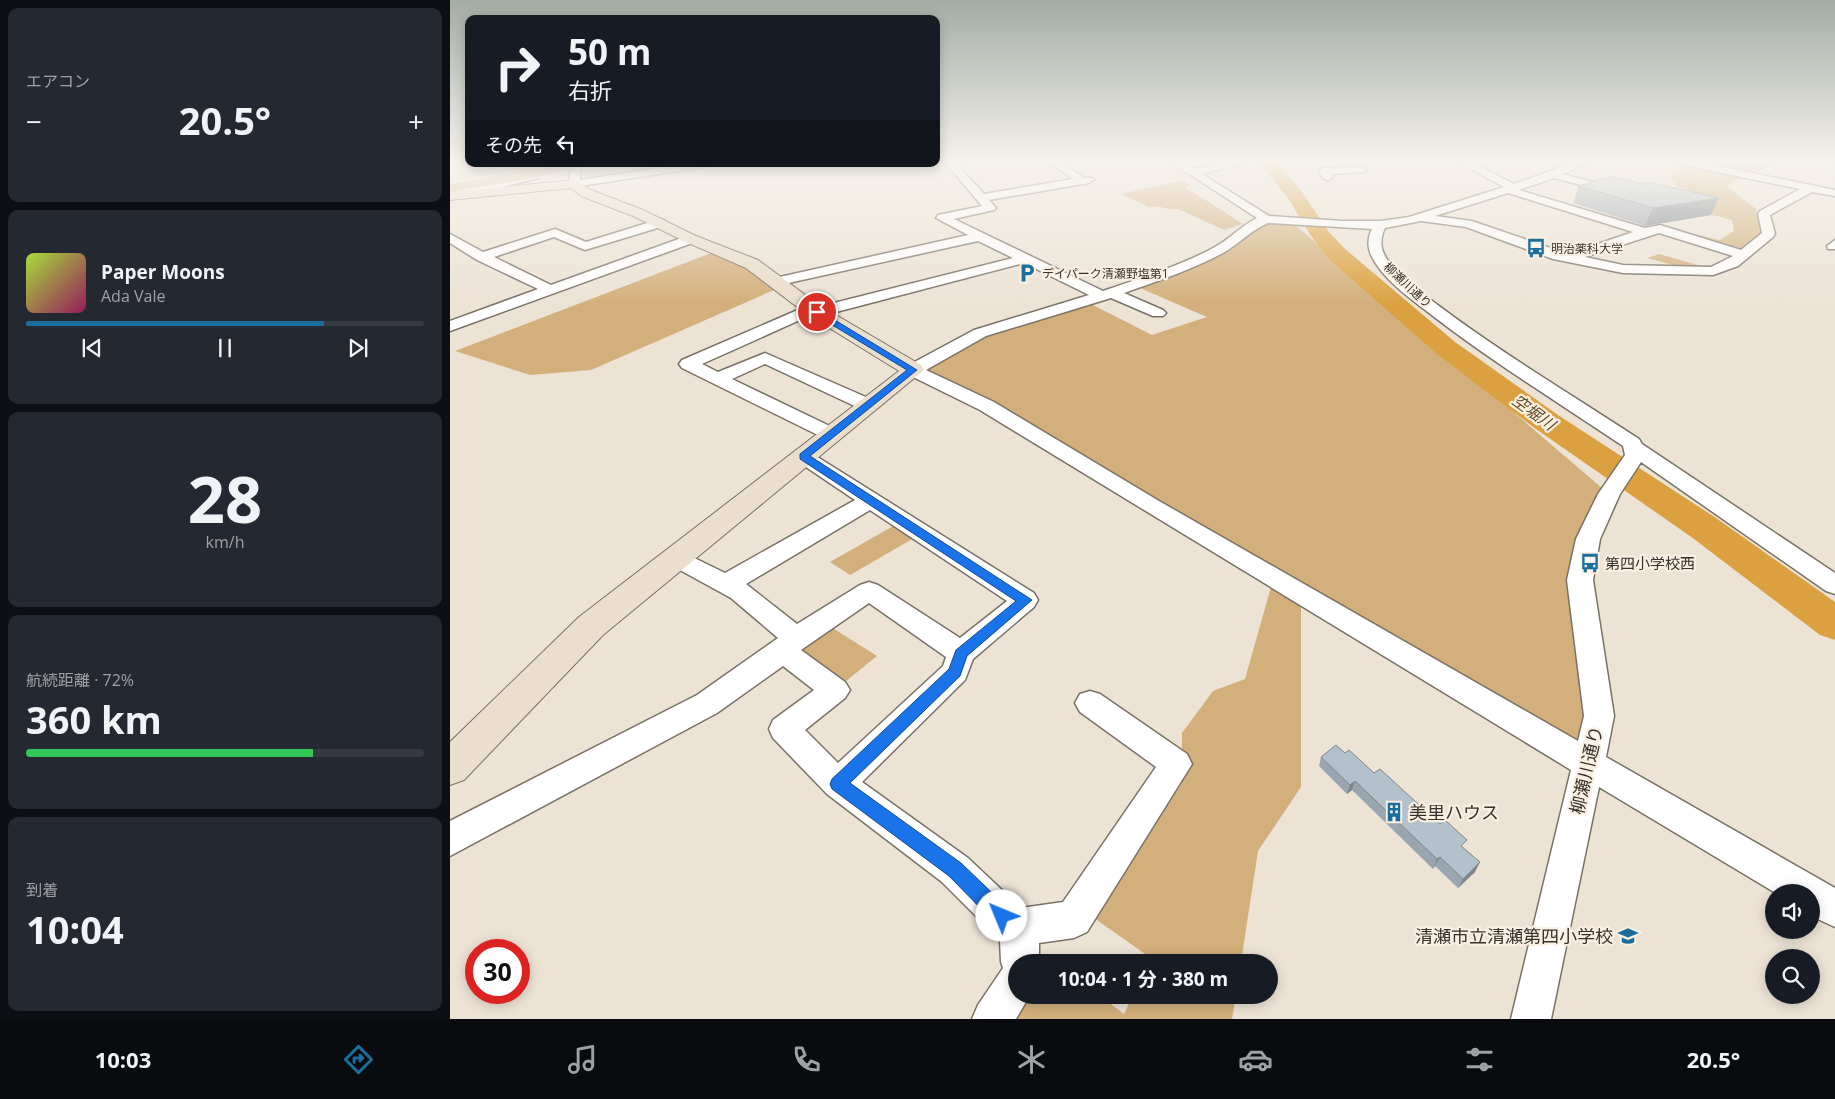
<!DOCTYPE html>
<html lang="ja">
<head>
<meta charset="utf-8">
<style>
	body { margin:0; font-family:"Open Sans","Noto Sans JP",sans-serif; background:#242831; color:#f1f3f6; height:100vh; display:flex; flex-direction:column; font-size:19px; white-space:nowrap }
	* { box-sizing:border-box; margin:0 }
	p { font-size:16px; color:#9ea1a6 }
	.icon { flex:none; width:28px; height:28px; fill:none; stroke:currentColor; stroke-width:2; stroke-linecap:round; stroke-linejoin:round }
	.map { position:relative; flex:1; overflow:hidden }
	.details { display:flex; flex-direction:column; gap:8px; padding:8px; background:#0d0f14; width:450px }
	.details>* { flex:none }
	.guide { position:absolute; left:15px; top:15px; width:475px; height:152px; border-radius:10px; box-shadow:0 2px 12px #0003; background:#171b24; color:#f1f3f6; overflow:hidden }
	.fabs { position:absolute; left:1315px; top:884px; display:grid; gap:10px }
	.fabs a { display:grid; place-items:center; width:55px; height:55px; border-radius:50%; background:#171b24; box-shadow:0 2px 12px #0003; font-size:25px }
	.speed { position:absolute; left:15px; top:939px; display:flex; gap:10px; font-size:25px; font-weight:700; text-align:center }
	.speed>* { display:grid; place-content:center; width:65px; height:65px; border-radius:50%; background:#171b24; box-shadow:0 2px 12px #0003; line-height:1 }
	.speed .limit { border:8px solid #d22; background:#fff; color:#111 }
	.pin { position:absolute; display:grid; place-items:center; width:42px; height:42px; color:#fff; margin:-21px; border:2px solid #fff; border-radius:50%; box-shadow:0 1px 5px #0007 }
	.me { position:absolute; width:55px; margin:-28px; rotate:315deg; stroke-linejoin:round; filter:drop-shadow(0 0 4px #0008) }
	.turn { display:flex; align-items:center; gap:18px; height:105px; padding:0 20px; font-size:22px }
	.turn .icon { width:65px; height:65px; stroke-width:2.5 }
	.turn b { display:block; font-size:35px; line-height:42px }
	.then { display:flex; align-items:center; height:48px; padding:0 20px; background:#0003; gap:10px; font-size:19px }
	.big { font-size:38px; font-weight:700; line-height:1.1 }
	.details .tile { flex:1; display:flex; flex-direction:column; justify-content:center; gap:8px; min-width:0; padding:0 18px; border-radius:10px; background:#242831 }
	.details .dial { align-items:center; gap:0 }
	.dial b { font-size:65px; line-height:1 }
	.song { display:flex; align-items:center; gap:15px }
	.cover { width:60px; height:60px; border-radius:8px; background:linear-gradient(135deg,hsl(80 70% 55%),hsl(330 70% 35%)) }
	.played { height:5px; border-radius:2px; background:linear-gradient(90deg,#196e9e 75%,#363941 75%) }
	.keys { display:flex; justify-content:space-around; direction:ltr }
	.heat { display:flex; justify-content:space-between; align-items:center; font-size:28px; direction:ltr }
	.charge { height:8px; border-radius:4px; background:linear-gradient(90deg,#34c759 72%,#363941 0) }
	.trip { position:absolute; left:558px; top:954px; width:270px; height:50px; border-radius:25px; background:#171b24; box-shadow:0 2px 12px #0003; font-weight:700; line-height:50px; text-align:center }
	.tabs { display:flex; height:80px; justify-content:space-around; align-items:center; background:#090b0e; color:#9ea1a6 }
	.tabs .icon { width:35px; height:35px }
	.tabs .on { color:#196e9e }
	.tabs b { font-size:22px; color:#f1f3f6 }
	main { display:flex; flex:1; min-height:0 }
	.map>svg:first-child { display:block }
</style>
</head>
<body>
<main>
<section class="details">
<div class="tile"><p>エアコン</p>
<div class="heat"><a>−</a><b class="big">20.5°</b><a>+</a></div>
</div>
<div class="tile">
<div class="song"><i class="cover"></i><div><b>Paper Moons</b><p>Ada Vale</p></div></div>
<div class="played"></div>
<div class="keys"><svg class="icon" aria-label="previous" viewBox="0 0 24 24"><path d="M18 5L8 12l10 7zM5 5v14"/></svg><svg class="icon" aria-label="pause" viewBox="0 0 24 24"><path d="M8 5v14M16 5v14"/></svg><svg class="icon" aria-label="next" viewBox="0 0 24 24"><path d="M6 5l10 7-10 7zM19 5v14"/></svg></div>
</div>
<div class="tile dial"><b>28</b><p>km/h</p></div>
<div class="tile"><p>航続距離 · 72%</p><b class="big">360 km</b><div class="charge"></div></div>
<div class="tile"><p>到着</p><b class="big">10:04</b></div>
</section>
<div class="map">
<svg width="1385" height="1019" viewBox="0 0 1385 1019">
	<rect width="100%" height="100%" fill="#ece3d5"/>
	<g fill="#d3af7b">
		<polygon points="1271,162 1329,162 1302,174 1261,165"/>
		<polygon points="1240,165 1295,175 1276,186 1306,209 1311,233 1291,251 1221,231 1226,230 1270,240 1284,231 1282,220 1244,210 1236,191 1225,185 1219,175"/>
		<path d="M732,181L740,185L735,187L793,224L774,230L728,209C717,211 709,204 699,207L670,194Z"/>
		<polygon points="807,222 844,224 1159,494 1138,539 1137,764 463,370 530,333 635,301 702,335 757,317 683,285 732,268"/>
		<polygon points="269,250 331,287 141,370 80,375 5,351"/>
		<polygon points="1209,254 1251,266 1226,266 1198,258"/>
		<polygon points="452,521 471,534 400,575 380,562"/>
		<polygon points="821,587 851,606 851,787 808,851 791,962 696,962 698,956 644,918 732,783 732,733 763,691 795,679"/>
		<polygon points="373,622 427,656 385,690 333,651"/>
		<polygon points="574,995 649,995 674,1014 683,995 786,995 782,1019 559,1019"/>
	</g>
	<g fill="none" stroke-linecap="round" stroke-linejoin="round">
		<polygon fill="#dba140" fill-rule="evenodd" points="809,162 826,162 852,192 879,232 894,248 1005,342 1108,415 1266,518 1385,602 1385,640 1370,635 1240,536 1086,429 987,354 878,258 861,236 838,198"/>
		<defs>
			<g id="street">
				<path d="M495,162H505L534,194L623,179L599,162H611L634,178H643L644,180L639,183L539,200L546,208L544,210L504,219L653,291C691,278 730,266 765,247C781,238 792,225 807,218L721,162H733L745,169L779,162H798L752,174L819,216L892,221H931L959,217L1054,187L1008,162H1021L1064,184L1126,162H1140L1113,174L1169,189V193L1165,194L1104,178L1069,190L1195,228L1210,225L1291,250L1312,233L1308,214L1310,211L1350,189L1233,165L1228,162H1248L1385,190V196L1362,192L1320,215L1325,234L1323,237L1288,266L1263,275L1173,273L1103,259L1016,227L971,221L935,228C931,236 930,246 934,254C944,275 971,292 989,306C1053,354 1122,395 1189,439L1192,444L1385,573V594L1376,591L1191,462L1170,494L1150,539L1143,580L1164,716L1156,757L1385,888V927L1361,916V892H1324L1149,787L1101,1019H1061L1121,770L530,410L457,374L454,370L457,366L524,330L639,295L574,263L367,317L361,315L252,364L268,372L315,353L425,401L427,405L425,409H411L315,364L282,379L388,430L391,434L388,438H374L232,368L229,364L232,360L357,306L362,304L368,307L563,258L528,241L325,286L318,282L325,278L518,235L486,218L488,215L532,206ZM1058,193L1183,232L1118,254L1022,221L985,216ZM818,223L922,229C918,237 917,246 921,255C933,280 961,299 983,316C1044,363 1109,403 1173,446L1175,455L1148,494L1126,539L1117,580L1134,716L1128,741L709,501L544,402L476,370L536,336L661,298L703,316H713L716,313L713,310L674,293C708,281 741,270 773,253C789,244 801,230 818,223ZM1209,233L1283,256L1261,267L1173,265L1135,257Z"/>
				<polygon points="125,164 130,167 130,180 236,164 259,164 254,167 124,187 119,184 120,167"/>
				<polygon points="911,167 916,170 915,172 881,174 883,177 878,180 874,179 868,171 873,168"/>
				<polygon points="84,173 89,176 88,178 10,198 4,195 6,193"/>
				<polygon points="210,219 214,220 216,223 214,226 135,250 104,237 44,257 101,285 237,236 245,236 247,239 245,242 0,331 0,321 88,289 27,260 0,243 0,234 33,252 105,229 136,242"/>
				<polygon points="1385,240 1385,249 1378,249 1377,246"/>
				<path d="M354,451L361,453L584,593L588,600L584,607L523,659L515,680L412,782L518,858L571,908L613,902L706,767L630,712L625,703L630,694L640,691L650,694L737,754L742,764L637,932L624,938L589,943V962H566V995H580L566,1019H522L528,1005L553,968L551,962L550,940L492,882L377,794L323,738L319,729L323,720L364,690L333,666L267,713L0,856V821L247,695L328,638L281,598L219,564L216,558L219,552L228,550L275,573L405,500L347,461L344,457L347,453ZM420,510L557,601L510,638L428,585L419,582L410,585L347,624L296,584ZM419,603L496,657L493,666L388,763L355,730L395,698L400,690L395,682L351,650Z"/>
			</g>
			<polygon id="secondary" points="124,180 141,190 193,210 246,236 308,260 369,305 471,365 474,370 153,635 14,780 0,785 0,742 129,617 449,371 355,313 296,268 236,242 183,216 131,196 121,188 0,200 0,192"/>
			<polygon id="primary" points="110,164 131,164 129,167 78,179 0,192 0,184"/>
		</defs>
		<use href="#street" stroke="#797165" stroke-width="3"/>
		<use href="#secondary" stroke="#797165" stroke-width="2"/>
		<use href="#primary" stroke="#fff" stroke-width="2"/>
		<use href="#street" fill="#fff" fill-rule="evenodd"/>
		<use href="#secondary" fill="#eadecc" fill-rule="evenodd"/>
		<use href="#primary" fill="#d4bd99" fill-rule="evenodd"/>
	</g>
	<g fill="#9aa6af">
		<polygon points="1129,186 1261,215 1195,226 1123,203"/>
		<polygon points="895,753 924,773 1013,847 1025,872 1008,888 985,866 983,869 902,790 897,794 869,766 871,757"/>
	</g>
	<g fill="#7d878e">
		<polygon points="1269,198 1261,215 1195,226 1203,208"/>
		<polygon points="905,781 902,790 897,794 900,785"/>
		<polygon points="990,857 985,866 983,869 987,859"/>
		<polygon points="1030,862 1025,872 1008,888 1013,879"/>
	</g>
	<g fill="#b3c1cb" stroke="#7d878e">
		<polygon points="1161,176 1193,184 1198,182 1269,198 1203,208 1129,186"/>
		<polygon points="886,745 895,753 899,750 924,773 930,769 990,824 995,820 1017,840 1011,846 1030,862 1013,879 990,857 987,859 905,781 900,785 871,757"/>
	</g>
	<linearGradient id="sky" x2="0" y2="1"><stop stop-color="#a3aca5"/><stop offset="0.53" stop-color="#f6f2ec"/><stop offset="1" stop-color="#f6f2ec" stop-opacity="0"/></linearGradient>
	<rect width="1385" height="305" fill="url(#sky)"/>
	<polygon fill="#1a73e8" stroke="#114b97" points="364,311 370,311 467,370 360,456 582,600 517,656 510,676 400,783 511,863 559,909 561,916 559,923 552,925 545,923 499,876 382,789 380,784 382,779 499,669 506,650 566,601 350,459 350,454 457,370 364,314"/>
	<defs>
		<symbol id="bus-bare" viewBox="-9 -9 18 18"><path d="M-5-6H5V4H4V6H2V4H-2V6H-4V4H-5ZM-3.5-4V0h7V-4ZM-3.5 1.2v1.5H-2V1.2ZM2 1.2v1.5H3.5V1.2Z" fill="#196e9e" stroke="#faf0e2" stroke-width="2.5" paint-order="stroke"/></symbol>
		<symbol id="parking-bare" viewBox="-9 -9 18 18"><path d="M-3.5-5.5H1a3.5 3.5 0 0 1 0 7H-1V5.5H-3.5ZM-1-3.4V-.6H.8a1.4 1.4 0 0 0 0-2.8Z" fill="#196e9e" stroke="#faf0e2" stroke-width="2.5" paint-order="stroke"/></symbol>
		<symbol id="building-bare" viewBox="-9 -9 18 18"><path d="M-4-6H4V6H1V3H-1V6H-4ZM-2.5-4.3h1.7v1.8h-1.7ZM.8-4.3h1.7v1.8H.8ZM-2.5-1h1.7V.8h-1.7ZM.8-1h1.7V.8H.8Z" fill="#196e9e" stroke="#faf0e2" stroke-width="2.5" paint-order="stroke"/></symbol>
		<symbol id="school-bare" viewBox="-9 -9 18 18"><path d="M0-5L7-2L0 1L-7-2ZM-4 1L0 2.5L4 1V4Q0 6-4 4Z" fill="#196e9e" stroke="#faf0e2" stroke-width="2.5" paint-order="stroke"/></symbol>
	</defs>
	<g fill-rule="evenodd">
		<use href="#bus-bare" x="1072" y="234" width="28" height="28"/>
		<use href="#parking-bare" x="563" y="259" width="28" height="28"/>
		<use href="#bus-bare" x="1126" y="549" width="28" height="28"/>
		<use href="#building-bare" x="930" y="798" width="28" height="28"/>
		<use href="#school-bare" x="1164" y="922" width="28" height="28"/>
	</g>
	<g text-anchor="middle" dominant-baseline="central" stroke-width="4.5" stroke-linejoin="round" paint-order="stroke">
		<g font-size="12" fill="#35312c" stroke="#faf0e2" text-anchor="start">
			<text x="1101" y="248">明治薬科大学</text>
			<text x="592" y="273">デイパーク清瀬野塩第1</text>
		</g>
		<g font-size="12" fill="#35312c" stroke="#faf0e2">
			<text transform="translate(958 285) rotate(43)">柳瀬川通り</text>
		</g>
		<g font-size="15" fill="#35312c" stroke="#faf0e2" text-anchor="start">
			<text x="1155" y="563">第四小学校西</text>
		</g>
		<g font-size="16" font-style="italic" fill="#604821" stroke="#faf0e2">
			<text transform="translate(1084 412) rotate(36)">空堀川</text>
		</g>
		<g font-size="18" fill="#35312c" stroke="#faf0e2">
			<text transform="translate(1136 770) rotate(-77)">柳瀬川通り</text>
		</g>
		<g font-size="18" fill="#35312c" stroke="#faf0e2" text-anchor="start">
			<text x="959" y="812">美里ハウス</text>
			<text x="1163" y="936" text-anchor="end">清瀬市立清瀬第四小学校</text>
		</g>
	</g>
</svg>
<div class="fabs">
<a><svg class="icon" aria-label="sound" viewBox="0 0 24 24"><path d="M4 9h4l5-4v14l-5-4H4zM17 9q2 3 0 6"/></svg></a>
<a><svg class="icon" aria-label="search" viewBox="0 0 24 24"><circle cx="10" cy="10" r="6"/><path d="M15 15l6 6"/></svg></a>
</div>
<div class="speed"><div class="limit">30</div></div>
<div class="pin" style="left:367px;top:312px;background:#d93025"><svg class="icon" aria-label="arrive" viewBox="0 0 24 24"><path d="M6 21V4h12l-3 4 3 4H6"/></svg></div>
<svg class="me" style="left:552px;top:916px" viewBox="-20 -20 40 40"><circle r="19" fill="#fff"/><path d="M0-13L10 11 0 6-10 11z" fill="#1a73e8"/></svg>
<div class="trip">10:04 · 1 分 · 380 m</div>
<div class="guide">
<div class="turn"><svg class="icon" aria-label="right" viewBox="0 0 24 24"><path d="M7 20v-9h11M14 6l5 5-5 5"/></svg><div><b>50 m</b>右折</div></div>
<div class="then">その先<svg class="icon" aria-label="left" viewBox="0 0 24 24"><path d="M17 20v-9H6M10 6l-5 5 5 5"/></svg></div>
</div>
</div>
</main>
<nav class="tabs">
<b>10:03</b>
<svg class="icon on" aria-label="directions" viewBox="0 0 24 24"><path d="M12 3l9 9-9 9-9-9zM9 14v-3h6M13 9l2 2-2 2"/></svg>
<svg class="icon" aria-label="music" viewBox="0 0 24 24"><path d="M9 18V5l10-2v13"/><circle cx="6" cy="18" r="3"/><circle cx="16" cy="16" r="3"/></svg>
<svg class="icon" aria-label="phone" viewBox="0 0 24 24"><path d="M5 4h4l2 5-3 2q2 4 5 5l2-3 5 2v4C11 20 4 13 5 4z"/></svg>
<svg class="icon" aria-label="climate" viewBox="0 0 24 24"><path d="M12 3v18M4 7l16 10M4 17L20 7"/></svg>
<svg class="icon" aria-label="car" viewBox="0 0 24 24"><path d="M5 17H2v-5l4-1 3-4h7l3 4 3 1v5h-3M9 17h6M6 11h13"/><circle cx="7" cy="17" r="2"/><circle cx="17" cy="17" r="2"/></svg>
<svg class="icon" aria-label="filters" viewBox="0 0 24 24"><path d="M4 7h16M4 17h16"/><circle cx="9" cy="7" r="2"/><circle cx="15" cy="17" r="2"/></svg>
<b>20.5°</b>
</nav>
</body>
</html>
